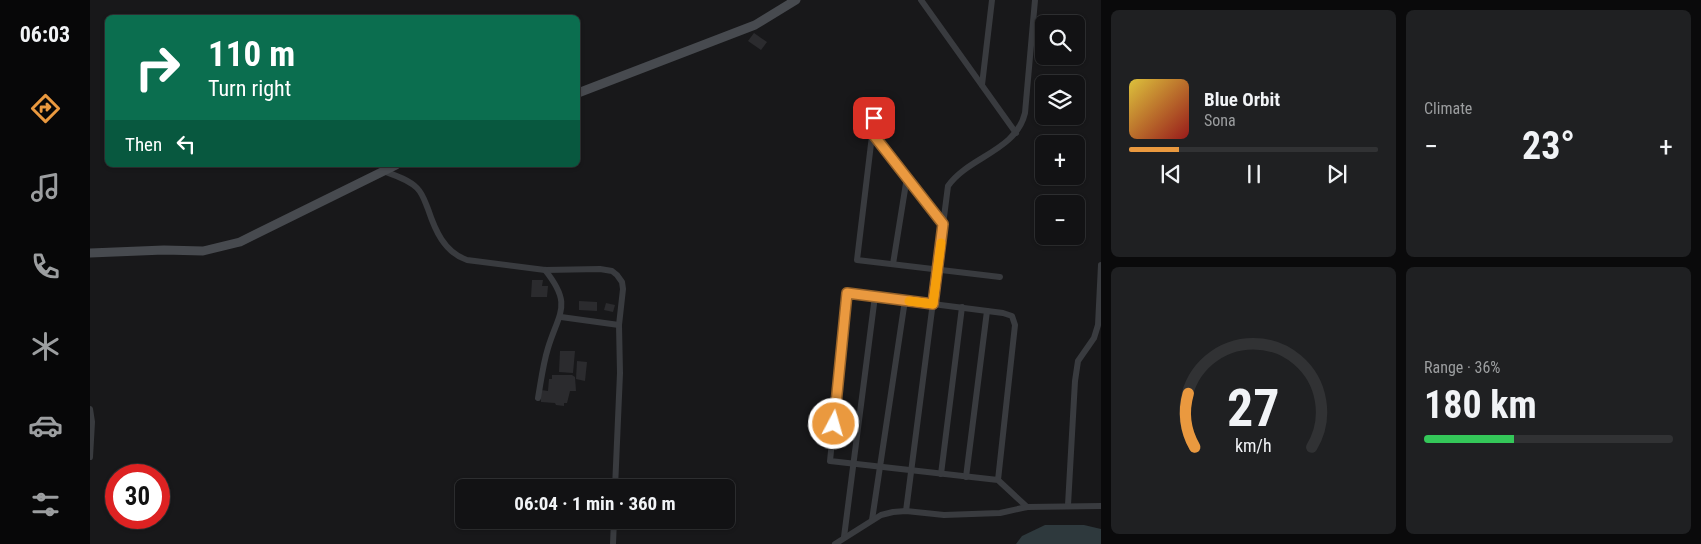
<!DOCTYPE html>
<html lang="en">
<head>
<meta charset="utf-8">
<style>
	body { margin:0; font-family:"Roboto Condensed",sans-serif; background:#1f2022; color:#f1f3f6; height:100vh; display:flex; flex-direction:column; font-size:19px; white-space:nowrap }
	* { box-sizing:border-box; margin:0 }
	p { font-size:16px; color:#9c9ea0 }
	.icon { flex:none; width:28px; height:28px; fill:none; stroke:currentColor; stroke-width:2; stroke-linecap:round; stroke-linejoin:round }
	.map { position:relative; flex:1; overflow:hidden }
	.panel { display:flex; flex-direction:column; gap:10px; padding:10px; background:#0a0a0b; width:600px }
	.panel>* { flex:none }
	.top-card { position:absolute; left:15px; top:15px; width:475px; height:152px; border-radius:8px; box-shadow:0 1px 4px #0004,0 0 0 1px #313234; background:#0b6e4f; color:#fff; overflow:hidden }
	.tools { position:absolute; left:945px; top:15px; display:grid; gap:10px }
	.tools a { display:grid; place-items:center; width:50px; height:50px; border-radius:8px; background:#121214; box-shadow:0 1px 4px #0004,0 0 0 1px #313234; font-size:25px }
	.speed { position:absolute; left:15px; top:464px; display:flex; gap:10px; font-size:25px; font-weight:700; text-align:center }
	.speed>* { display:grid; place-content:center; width:65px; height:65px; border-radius:50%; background:#121214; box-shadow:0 1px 4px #0004,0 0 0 1px #313234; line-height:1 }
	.speed .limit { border:8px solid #d22; background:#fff; color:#111 }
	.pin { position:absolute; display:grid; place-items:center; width:42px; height:42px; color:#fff; margin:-21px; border-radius:10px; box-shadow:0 2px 8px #0006 }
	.me { position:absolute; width:55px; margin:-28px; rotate:6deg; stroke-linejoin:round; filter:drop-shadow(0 0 4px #0008) }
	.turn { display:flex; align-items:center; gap:18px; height:105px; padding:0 20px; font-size:22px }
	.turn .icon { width:65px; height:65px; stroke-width:2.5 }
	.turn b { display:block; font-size:35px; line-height:42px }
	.then { display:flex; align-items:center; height:48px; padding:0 20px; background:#0003; gap:10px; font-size:19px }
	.big { font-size:38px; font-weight:700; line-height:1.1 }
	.panel .widget { flex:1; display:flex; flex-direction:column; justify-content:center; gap:8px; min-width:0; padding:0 18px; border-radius:8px; background:#1f2022 }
	.panel .dial { align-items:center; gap:0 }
	.dial svg { height:130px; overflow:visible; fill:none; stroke:#313234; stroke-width:7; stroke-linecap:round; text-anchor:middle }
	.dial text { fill:#f1f3f6; stroke:none }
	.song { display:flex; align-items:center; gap:15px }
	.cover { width:60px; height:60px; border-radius:8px; background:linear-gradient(135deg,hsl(50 70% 55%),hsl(0 70% 35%)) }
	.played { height:5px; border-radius:2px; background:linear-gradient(90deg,#ea993f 20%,#313234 20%) }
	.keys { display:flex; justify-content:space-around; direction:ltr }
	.heat { display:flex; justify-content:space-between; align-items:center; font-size:28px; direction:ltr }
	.charge { height:8px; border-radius:4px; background:linear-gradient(90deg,#34c759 36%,#313234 0) }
	.panel .tiles { flex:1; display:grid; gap:10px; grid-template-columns:repeat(2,1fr) }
	.trip { position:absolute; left:365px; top:479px; width:280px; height:50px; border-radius:8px; background:#121214; box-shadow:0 1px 4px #0004,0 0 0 1px #313234; font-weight:700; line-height:50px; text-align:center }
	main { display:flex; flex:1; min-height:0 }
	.menu { display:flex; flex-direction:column; width:90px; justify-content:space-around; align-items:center; background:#070708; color:#9c9ea0 }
	.menu .icon { width:35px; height:35px }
	.menu .on { color:#ea993f }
	.menu b { font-size:22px; color:#f1f3f6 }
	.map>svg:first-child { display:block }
</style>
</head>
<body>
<main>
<nav class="menu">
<b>06:03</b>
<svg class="icon on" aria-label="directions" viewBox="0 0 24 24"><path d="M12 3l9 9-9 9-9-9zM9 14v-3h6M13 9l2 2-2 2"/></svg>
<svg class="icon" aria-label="music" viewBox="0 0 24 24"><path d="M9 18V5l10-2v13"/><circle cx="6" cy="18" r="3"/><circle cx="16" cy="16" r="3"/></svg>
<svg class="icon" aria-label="phone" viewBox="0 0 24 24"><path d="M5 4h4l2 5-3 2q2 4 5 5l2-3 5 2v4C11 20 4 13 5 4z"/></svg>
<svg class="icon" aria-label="climate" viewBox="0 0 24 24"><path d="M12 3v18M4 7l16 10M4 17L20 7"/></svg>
<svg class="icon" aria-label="car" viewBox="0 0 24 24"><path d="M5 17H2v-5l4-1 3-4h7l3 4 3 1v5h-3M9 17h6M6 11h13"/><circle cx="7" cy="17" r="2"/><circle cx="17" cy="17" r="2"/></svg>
<svg class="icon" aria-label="filters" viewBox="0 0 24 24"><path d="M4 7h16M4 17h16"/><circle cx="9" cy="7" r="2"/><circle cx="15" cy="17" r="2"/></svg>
</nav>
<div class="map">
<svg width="1011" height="544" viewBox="0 0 1011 544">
	<rect width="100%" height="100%" fill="#18181a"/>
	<polygon fill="#2e393d" points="955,525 994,525 1011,529 1011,544 926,544 932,536"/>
	<g fill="#2b2b2e">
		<polygon points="664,33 677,42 671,50 658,41"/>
		<polygon points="442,280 453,280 452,286 458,286 457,297 441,297"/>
		<polygon points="489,301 507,302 507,311 489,310"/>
		<polygon points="516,303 525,305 523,312 514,310"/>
		<polygon points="470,351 485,351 483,373 469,372"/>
		<polygon points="487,361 497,362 495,381 486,379"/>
		<polygon points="462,375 482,375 485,377 486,391 480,391 477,403 474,403 474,406 466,405 465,403 451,402 451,390 458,391 459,379 462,379"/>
	</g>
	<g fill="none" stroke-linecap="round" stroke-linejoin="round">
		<g stroke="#393b3f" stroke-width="6">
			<polyline points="831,0 926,133"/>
			<polyline points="892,85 902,0"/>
			<polyline points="784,119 767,260 910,277"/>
			<polyline points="783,133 853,224"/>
			<path d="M293,171C304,175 318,179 327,188C333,194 335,202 338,209C345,230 354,252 377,260L455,270L510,269L522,271L527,275L532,282L533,289L529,325L530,373L525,488"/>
			<polyline points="803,264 817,177"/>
			<polyline points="471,317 529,325"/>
			<path d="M448,398C451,381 453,364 458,348C469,312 483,305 455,270"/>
			<polyline points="0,409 2,422 0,457"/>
			<polyline points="851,474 872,307"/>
			<polyline points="876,477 897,311"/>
			<polyline points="908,480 925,325 922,316 913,313 757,293 740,461 908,480 937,507"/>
			<polyline points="978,505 985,381 988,361 1004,338 1008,325 1011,265"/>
			<path d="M816,511L858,186C878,157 926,151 935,113L945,0"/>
			<polyline points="782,520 815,300"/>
			<polyline points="754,537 785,296"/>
			<polyline points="523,544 524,520"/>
			<polyline points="745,544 791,515 803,512 816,511 854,515 910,513 937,507 1011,506"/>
		</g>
		<g stroke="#474a4f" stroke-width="9">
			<polyline points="488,93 665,25 706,0"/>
			<polyline points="0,253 74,250 113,251 150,242 306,165"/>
		</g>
	</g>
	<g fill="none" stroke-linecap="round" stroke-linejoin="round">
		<defs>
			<polyline id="route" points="744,424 757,293 843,304 853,224 782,133 784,118"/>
		</defs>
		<use href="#route" stroke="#986329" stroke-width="12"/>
		<use href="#route" stroke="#ea993f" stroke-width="9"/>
		<polyline stroke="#f59e0b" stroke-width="9" points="819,301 843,304 851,243"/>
	</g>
</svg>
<div class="tools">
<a><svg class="icon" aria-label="search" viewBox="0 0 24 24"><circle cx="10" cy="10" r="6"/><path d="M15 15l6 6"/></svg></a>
<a><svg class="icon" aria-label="layers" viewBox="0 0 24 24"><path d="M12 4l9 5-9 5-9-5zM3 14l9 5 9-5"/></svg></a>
<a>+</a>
<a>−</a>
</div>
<div class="speed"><div class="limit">30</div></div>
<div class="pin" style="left:784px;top:118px;background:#d93025"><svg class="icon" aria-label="arrive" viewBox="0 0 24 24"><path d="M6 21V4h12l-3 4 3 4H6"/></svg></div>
<svg class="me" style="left:744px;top:424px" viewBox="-20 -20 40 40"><circle r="17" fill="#ea993f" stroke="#fff" stroke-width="3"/><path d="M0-11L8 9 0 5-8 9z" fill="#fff"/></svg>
<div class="trip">06:04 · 1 min · 360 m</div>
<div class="top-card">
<div class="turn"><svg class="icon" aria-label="right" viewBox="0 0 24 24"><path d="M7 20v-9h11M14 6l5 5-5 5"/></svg><div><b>110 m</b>Turn right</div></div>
<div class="then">Then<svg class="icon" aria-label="left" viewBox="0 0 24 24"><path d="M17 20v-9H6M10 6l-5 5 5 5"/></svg></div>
</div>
</div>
<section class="panel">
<div class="tiles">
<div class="widget">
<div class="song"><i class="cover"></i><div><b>Blue Orbit</b><p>Sona</p></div></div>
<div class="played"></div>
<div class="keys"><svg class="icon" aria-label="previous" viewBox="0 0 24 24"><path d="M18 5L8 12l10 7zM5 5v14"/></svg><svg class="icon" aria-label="pause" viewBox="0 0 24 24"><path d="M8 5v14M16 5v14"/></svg><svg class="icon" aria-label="next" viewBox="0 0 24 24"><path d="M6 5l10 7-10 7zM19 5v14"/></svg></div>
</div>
<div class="widget"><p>Climate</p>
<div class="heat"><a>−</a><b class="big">23°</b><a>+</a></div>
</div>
<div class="widget dial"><svg viewBox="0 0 100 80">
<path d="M14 69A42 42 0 1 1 86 69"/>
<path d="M14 69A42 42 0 0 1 10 36" stroke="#ea993f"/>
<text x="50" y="56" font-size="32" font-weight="700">27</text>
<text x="50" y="72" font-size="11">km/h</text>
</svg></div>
<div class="widget"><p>Range · 36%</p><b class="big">180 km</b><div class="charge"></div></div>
</div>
</section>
</main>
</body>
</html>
